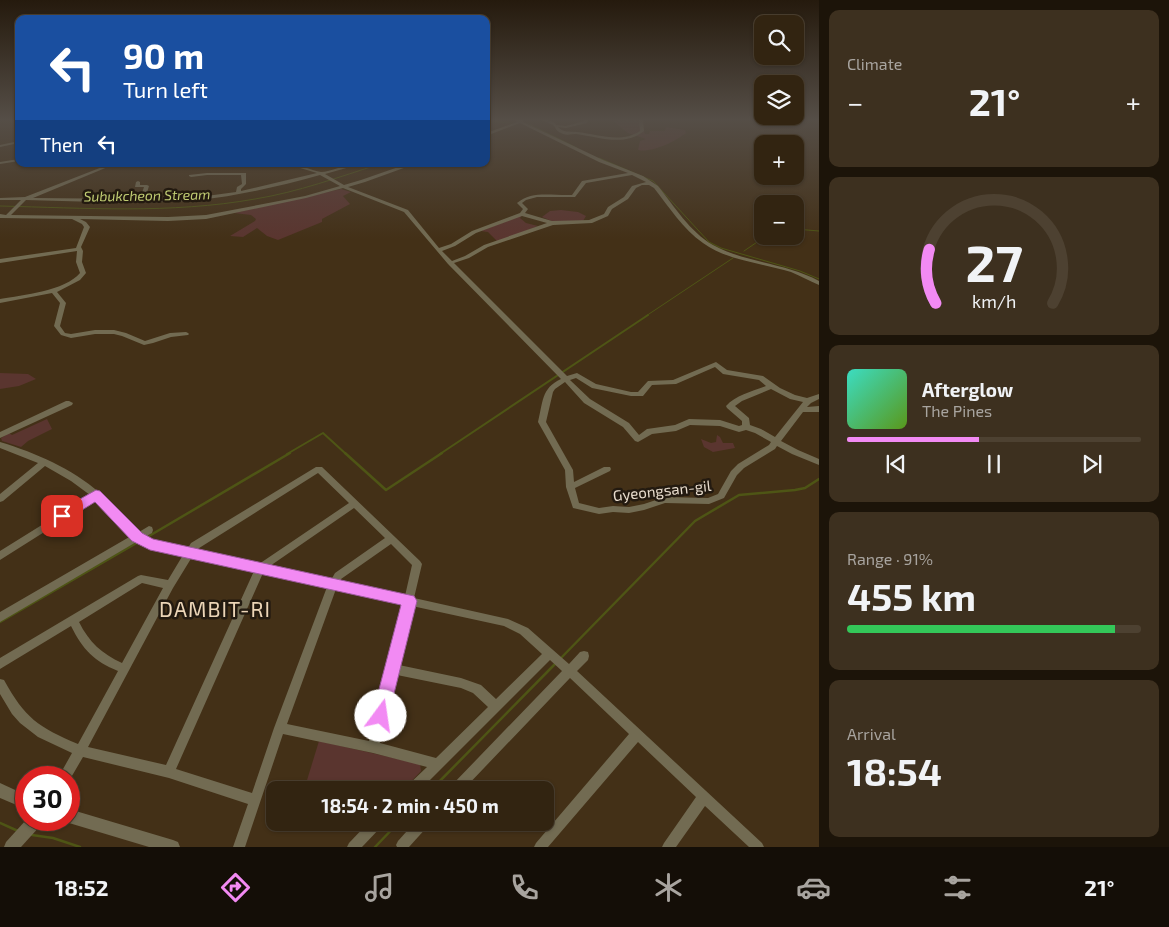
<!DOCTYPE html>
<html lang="en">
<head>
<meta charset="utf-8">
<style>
	body { margin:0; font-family:"Exo 2",sans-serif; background:#3d301f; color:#f1f3f6; height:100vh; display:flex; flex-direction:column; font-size:19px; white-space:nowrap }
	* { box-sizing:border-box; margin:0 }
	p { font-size:16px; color:#a8a49f }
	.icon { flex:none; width:28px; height:28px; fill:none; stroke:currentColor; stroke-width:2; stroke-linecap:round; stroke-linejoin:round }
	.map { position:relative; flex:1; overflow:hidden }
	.panel { display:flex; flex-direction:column; gap:10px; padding:10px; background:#1c1409; width:350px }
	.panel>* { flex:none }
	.hud { position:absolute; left:15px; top:15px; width:475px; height:152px; border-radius:10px; box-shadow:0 1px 4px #0004,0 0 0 1px #4d4131; background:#1a4fa0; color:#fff; overflow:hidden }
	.buttons { position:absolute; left:754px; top:15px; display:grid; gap:10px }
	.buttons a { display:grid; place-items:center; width:50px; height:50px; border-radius:10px; background:#322411; box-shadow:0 1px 4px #0004,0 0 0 1px #4d4131; font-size:25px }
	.speed { position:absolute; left:15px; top:766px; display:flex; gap:10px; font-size:25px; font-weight:700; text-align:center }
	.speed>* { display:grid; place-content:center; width:65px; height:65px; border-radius:50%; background:#322411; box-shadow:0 1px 4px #0004,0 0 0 1px #4d4131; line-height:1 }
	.speed .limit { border:8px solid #d22; background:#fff; color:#111 }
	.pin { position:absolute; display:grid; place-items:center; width:42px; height:42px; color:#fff; margin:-21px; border-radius:10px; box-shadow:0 2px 8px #0006 }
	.me { position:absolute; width:55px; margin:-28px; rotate:14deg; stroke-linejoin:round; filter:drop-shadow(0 0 4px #0008) }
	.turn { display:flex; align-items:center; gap:18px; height:105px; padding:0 25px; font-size:22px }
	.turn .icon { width:65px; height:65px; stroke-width:2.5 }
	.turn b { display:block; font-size:35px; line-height:42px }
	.then { display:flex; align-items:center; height:48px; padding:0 25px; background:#0003; gap:10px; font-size:19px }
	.big { font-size:38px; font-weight:700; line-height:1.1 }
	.panel .widget { flex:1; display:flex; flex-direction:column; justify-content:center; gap:8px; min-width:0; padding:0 18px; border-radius:10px; background:#3d301f }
	.panel .dial { align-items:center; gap:0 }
	.dial svg { height:130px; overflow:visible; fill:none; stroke:#4d4131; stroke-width:7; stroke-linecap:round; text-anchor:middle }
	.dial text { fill:#f1f3f6; stroke:none }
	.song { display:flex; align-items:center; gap:15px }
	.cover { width:60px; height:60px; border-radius:8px; background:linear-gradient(135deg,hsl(170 70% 55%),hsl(90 70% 35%)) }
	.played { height:5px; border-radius:2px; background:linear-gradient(90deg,#f28af3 45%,#4d4131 45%) }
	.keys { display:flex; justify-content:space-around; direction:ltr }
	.heat { display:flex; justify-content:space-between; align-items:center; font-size:28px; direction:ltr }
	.charge { height:8px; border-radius:4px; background:linear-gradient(90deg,#34c759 91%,#4d4131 0) }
	.trip { position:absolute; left:266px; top:781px; width:288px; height:50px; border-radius:10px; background:#322411; box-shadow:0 1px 4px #0004,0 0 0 1px #4d4131; font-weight:700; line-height:50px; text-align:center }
	.menu { display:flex; height:80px; justify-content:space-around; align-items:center; background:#140e07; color:#a8a49f }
	.menu .icon { width:35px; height:35px }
	.menu .active { color:#f28af3 }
	.menu b { font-size:22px; color:#f1f3f6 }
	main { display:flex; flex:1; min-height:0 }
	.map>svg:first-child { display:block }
</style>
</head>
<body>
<main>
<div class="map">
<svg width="819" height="847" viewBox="0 0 819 847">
	<rect width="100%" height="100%" fill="#433017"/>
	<g fill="#5a352f">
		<path d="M612,120H640L645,134H649L650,131H665L666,127L685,130L686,133C675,142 651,153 638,150L640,141L646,139L628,133Z"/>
		<polygon points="341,189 351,192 343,196 350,204 322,219 322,222 278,240 267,236 257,228 243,237 230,236 255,221 256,219 251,215 234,213"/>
		<polygon points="561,210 578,212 586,216 583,221 554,222 542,217 550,211"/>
		<polygon points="522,215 520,218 526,223 538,226 498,242 488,232 481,231"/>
		<polygon points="0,373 28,374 36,379 19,386 0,389"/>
		<polygon points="47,419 52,429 28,441 21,447 2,441 1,438 9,433 12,435"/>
		<polygon points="717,435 720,437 723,443 733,443 735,448 713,452 704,447 701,439 711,443 716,442"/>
		<polygon points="319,741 420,764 421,771 403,790 304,790"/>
	</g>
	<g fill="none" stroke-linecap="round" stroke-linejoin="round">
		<g stroke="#4e5515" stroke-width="1">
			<polyline points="494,122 513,123"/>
			<polyline points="527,123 577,148"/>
			<polyline points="486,125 498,120"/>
			<polyline points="599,158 653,181 709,242 721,248 800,271 819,279"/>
			<path d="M0,206C85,208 171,214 255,199C298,192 339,177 380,164"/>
			<polyline points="795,229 819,231"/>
			<polyline points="744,251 766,236"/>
			<polyline points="646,316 733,258"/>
		</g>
		<g stroke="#4e5515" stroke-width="2">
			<polyline points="287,454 323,433 346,454"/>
			<polyline points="440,454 648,315"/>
		</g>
		<g stroke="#4e5515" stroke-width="2.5">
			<polyline points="345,453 386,490 442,453"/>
			<polyline points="144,539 290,453"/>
			<polyline points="0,622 140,541"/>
			<polyline points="560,659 695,521 739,495 795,490 805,488 819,479"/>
			<polyline points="431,790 555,664"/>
			<polyline points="0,823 18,831"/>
			<polyline points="32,835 53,838 80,847"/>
			<polyline points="375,847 399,822"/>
		</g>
		<g fill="#726b52" fill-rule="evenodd">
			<path d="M515,120H523V122L603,160L643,176L658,186C674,206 690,232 713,245C746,263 786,263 819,281V285C809,281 801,276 791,272C762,263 728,261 703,243C683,229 669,207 654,188L649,185H642L636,188L628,199L612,209L608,216L592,223L553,225L488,247L469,258L454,263L567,376L577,373L596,384L631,392H638L648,381L673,380L716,362L727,370L763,376L780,388L795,395L807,398L819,394V399L811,403L807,407L819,406V412H803L781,441L798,450L819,459V465L792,454L777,446L775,449L744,468L737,475L724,498L709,504L665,503L644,510L629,513L613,512L599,514L573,508L566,487L565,470L538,422C543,403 541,388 561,379L448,264L404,212L343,188L306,198L206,219L168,221L80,219L86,222L90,227L81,247L83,251L82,262L86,273L80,280L57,292L66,303L60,326L65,333L71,334L95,330H114L126,333L145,341L170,333L186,332L188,333L189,334L188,335L171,337L153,343L144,345L122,336L114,334H95L71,338L61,335L54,326L60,303L52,293L0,303V299C23,295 65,291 80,273L76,262L77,251L0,263V259L76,248L84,227L82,224L72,219L0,218V214L6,215L21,200H0V198L25,197L110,164H115L33,198L140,199L144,187H135L136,182L138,181L140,182V185H147L149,186L145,199L199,197L236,192L237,187L242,184L241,175H207L191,177L189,176V175L207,173H246V184L241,189V191L317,173L290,165V164C302,164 311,171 321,172C330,172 346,164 357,164V165L325,174L344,185L361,180L407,164H412V165L365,182L348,187L408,210L439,248L451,244L472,231L520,213L523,209L517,203C532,190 553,196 572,195L582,181L628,173L599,162L520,123L486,136V133L517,122ZM320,175L340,186L305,196L206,215L168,217L11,215L26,200C83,201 141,205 198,200C239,196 280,186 320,175ZM632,175L646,182L632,186L624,197L608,207L604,214L589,220L552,221L525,213L528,209L522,203L526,200L537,197H575L586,183ZM522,216L547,223L484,245L465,256L452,261L442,251L455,246L476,233ZM715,367L723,374L759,380L766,386C753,391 736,395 726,406L727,408L742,421V425L739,426L720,420L689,419L675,425L647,429L639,435L629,423L590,399L570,380L576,378L592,388L631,396H643L652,385L676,384ZM565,382L584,403L623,427L635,441L638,442L652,434L676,431L690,425L720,426L739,432L746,430L755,433L771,442L769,445L738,464L731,471L718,494L708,498L665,497L644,504L629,507L613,506L599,508L579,503L575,488L610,471L611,469L610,467H604L574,482L573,470L546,422L553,392L555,389ZM771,389L790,399L803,402L775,437L761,429L750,425L749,418L735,406L742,401Z"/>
			<path d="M542,120H548L555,123L556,125L566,126L584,121V120H588L587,123L566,128L558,127C564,133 569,131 577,132C598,134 620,144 640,131L639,120H643L644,131C624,147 599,137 576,134C571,134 566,136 561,133C556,131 556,128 553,125C550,123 545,122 542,120Z"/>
			<polygon points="19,141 19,143 0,147 0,145"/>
			<polygon points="19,159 19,161 0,164 0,162"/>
			<polygon points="54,166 74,166 76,167 74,168 56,168 54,167"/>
			<polygon points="66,401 69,401 73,403 72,405 0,438 0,432"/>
			<path d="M0,442C36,453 71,468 100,493C113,505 125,520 139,532L149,526L152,527L153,530L152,533L145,537L152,541L188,548L191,543L316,467H322L420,561L422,564L414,598L508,619L528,628L569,664L580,652L584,651L588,652L589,656L588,660L577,671L762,843L764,847H749L705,806L676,847H662L664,843L696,797L638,742L548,847H534L536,843L629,734L570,678L463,790H449L451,786L562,671L550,660L420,790H405L407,786L427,767L373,753L283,734L245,847H233L248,804L169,778L83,757L69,781V778H58L72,753L38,737L20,723L12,714L0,694V679L4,680C25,718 38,727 78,744L118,671C94,661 83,650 71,626L0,669V658L138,576L141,575L168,580L183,555L150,548L138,541L0,622V612L131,536L95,500L0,560V551L90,495L71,481L45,466L3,501L0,502V494L38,463L0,448ZM318,473L349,503L259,564L196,550ZM354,508L385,538L335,573L331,580L270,566ZM391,544L412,565L405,596L340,581L341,579ZM192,557L254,571L166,765L88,747L173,588ZM263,573L327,587L274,728L252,793L176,769ZM142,583L163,588L122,663C102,654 89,642 79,622ZM336,589L403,604L369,741L287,724ZM412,606L504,626L520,634L542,654L496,699L481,685L461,678L399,665ZM397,675L461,688L473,693L488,707L436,758L380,743Z"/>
			<polygon points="369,822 384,822 382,826 362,847 347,847 349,843"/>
			<polygon points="415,822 430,822 428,826 409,847 397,847 396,845 398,841"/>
		</g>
		<g fill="#726b52" fill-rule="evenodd">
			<polygon points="0,783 26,795 26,809 0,798"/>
			<polygon points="69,809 173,840 178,842 180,847 149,847 69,823 64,820 69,820"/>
			<polygon points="26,820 43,820 41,825 21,847 4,847 6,842"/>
		</g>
	</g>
	<linearGradient id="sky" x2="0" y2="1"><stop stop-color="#251a0d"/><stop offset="0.5" stop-color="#554e47"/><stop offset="1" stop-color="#554e47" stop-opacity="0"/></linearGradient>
	<rect width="819" height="239" fill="url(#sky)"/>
	<polygon fill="#f28af3" stroke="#9d5a9e" points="96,490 100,491 142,533 153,539 414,596 417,601 387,722 381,724 375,722 372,716 401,605 150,550 132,541 95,502 66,520 62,521 57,520 55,516 57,512"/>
	<g text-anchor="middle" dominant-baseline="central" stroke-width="5" stroke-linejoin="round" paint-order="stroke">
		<g font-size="14" font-style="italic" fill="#c1cd73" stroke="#231a10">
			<text transform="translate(147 195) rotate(-1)">Subukcheon Stream</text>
		</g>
		<g font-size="15" fill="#e9ddce" stroke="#231a10">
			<text transform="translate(662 490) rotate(-6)">Gyeongsan-gil</text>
		</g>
		<g font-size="21" letter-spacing="1" fill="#ecd5b7" stroke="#231a10">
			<text x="215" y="608">DAMBIT-RI</text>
		</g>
	</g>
</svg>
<div class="buttons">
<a><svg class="icon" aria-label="search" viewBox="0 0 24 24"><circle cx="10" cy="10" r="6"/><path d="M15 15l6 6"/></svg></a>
<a><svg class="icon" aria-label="layers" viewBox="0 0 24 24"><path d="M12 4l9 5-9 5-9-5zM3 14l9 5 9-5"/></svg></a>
<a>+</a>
<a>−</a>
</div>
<div class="speed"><div class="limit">30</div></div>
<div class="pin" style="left:62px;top:516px;background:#d93025"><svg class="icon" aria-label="arrive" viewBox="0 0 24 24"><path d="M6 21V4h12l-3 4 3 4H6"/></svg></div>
<svg class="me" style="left:381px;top:716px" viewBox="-20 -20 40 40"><circle r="19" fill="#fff"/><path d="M0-13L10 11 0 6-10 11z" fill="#f28af3"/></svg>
<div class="trip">18:54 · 2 min · 450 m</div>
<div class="hud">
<div class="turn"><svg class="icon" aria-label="left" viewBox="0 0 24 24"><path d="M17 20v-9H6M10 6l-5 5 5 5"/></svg><div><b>90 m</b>Turn left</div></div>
<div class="then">Then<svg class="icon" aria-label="left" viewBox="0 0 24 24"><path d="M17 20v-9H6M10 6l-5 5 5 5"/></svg></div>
</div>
</div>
<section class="panel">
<div class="widget"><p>Climate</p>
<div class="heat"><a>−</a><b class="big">21°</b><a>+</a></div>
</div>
<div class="widget dial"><svg viewBox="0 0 100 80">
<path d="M14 69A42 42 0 1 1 86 69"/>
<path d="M14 69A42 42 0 0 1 10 36" stroke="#f28af3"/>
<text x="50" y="56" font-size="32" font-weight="700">27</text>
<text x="50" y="72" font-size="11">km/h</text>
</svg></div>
<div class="widget">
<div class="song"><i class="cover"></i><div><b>Afterglow</b><p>The Pines</p></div></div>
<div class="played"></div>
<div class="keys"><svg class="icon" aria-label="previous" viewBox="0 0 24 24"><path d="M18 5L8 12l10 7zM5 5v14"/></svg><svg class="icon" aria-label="pause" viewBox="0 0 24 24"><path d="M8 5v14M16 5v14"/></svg><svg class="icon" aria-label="next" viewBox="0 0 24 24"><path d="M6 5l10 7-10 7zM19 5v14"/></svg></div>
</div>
<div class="widget"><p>Range · 91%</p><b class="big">455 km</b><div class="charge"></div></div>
<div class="widget"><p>Arrival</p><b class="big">18:54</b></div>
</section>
</main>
<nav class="menu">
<b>18:52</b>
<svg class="icon active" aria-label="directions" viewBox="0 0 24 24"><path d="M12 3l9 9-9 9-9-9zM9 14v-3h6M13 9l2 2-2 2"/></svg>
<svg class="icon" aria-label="music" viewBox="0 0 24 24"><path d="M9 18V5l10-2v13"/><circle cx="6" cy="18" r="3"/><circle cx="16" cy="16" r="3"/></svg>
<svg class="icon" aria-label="phone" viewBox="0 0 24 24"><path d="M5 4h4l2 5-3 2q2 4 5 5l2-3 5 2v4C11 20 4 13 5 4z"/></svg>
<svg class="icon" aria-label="climate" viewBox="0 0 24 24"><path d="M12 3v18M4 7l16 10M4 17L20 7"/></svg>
<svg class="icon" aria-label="car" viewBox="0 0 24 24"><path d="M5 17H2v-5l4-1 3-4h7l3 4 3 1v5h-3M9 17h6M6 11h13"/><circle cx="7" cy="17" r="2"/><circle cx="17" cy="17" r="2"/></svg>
<svg class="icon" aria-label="filters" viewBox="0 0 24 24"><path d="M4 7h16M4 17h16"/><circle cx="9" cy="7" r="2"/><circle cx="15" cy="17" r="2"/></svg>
<b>21°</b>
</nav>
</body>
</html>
